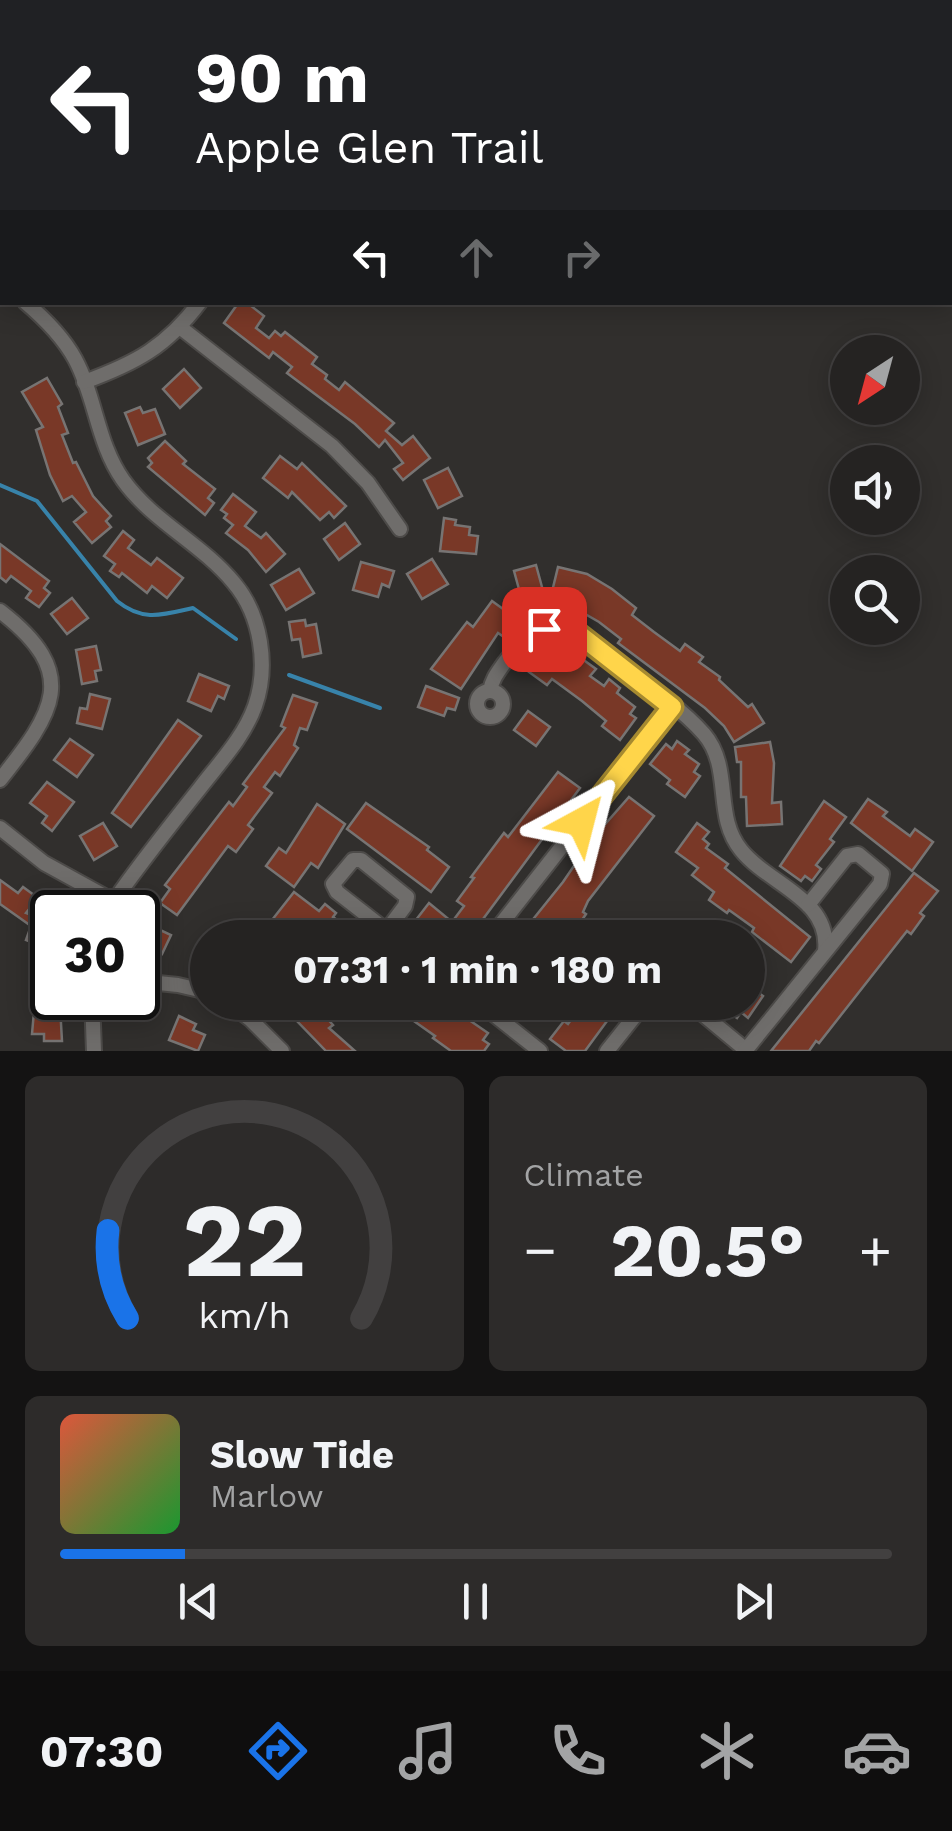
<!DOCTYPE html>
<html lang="en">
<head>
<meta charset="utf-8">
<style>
	body { margin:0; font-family:"Work Sans",sans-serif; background:#2d2b2a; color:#f1f3f6; height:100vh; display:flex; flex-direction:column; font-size:38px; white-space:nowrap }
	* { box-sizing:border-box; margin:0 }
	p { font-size:32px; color:#a3a4a5 }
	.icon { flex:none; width:55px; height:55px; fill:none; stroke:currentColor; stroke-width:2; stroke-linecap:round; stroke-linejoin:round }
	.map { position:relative; height:1051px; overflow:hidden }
	.panel { display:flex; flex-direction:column; gap:25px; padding:25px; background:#141313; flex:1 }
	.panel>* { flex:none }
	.hud { position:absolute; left:0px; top:0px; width:952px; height:305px; box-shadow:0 5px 25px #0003,0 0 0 2px #424040; background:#202124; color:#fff; overflow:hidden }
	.needle { width:65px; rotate:216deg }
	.tools { position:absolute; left:830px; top:335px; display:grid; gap:20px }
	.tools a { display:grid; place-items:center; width:90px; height:90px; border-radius:50%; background:#252322; box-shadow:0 5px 25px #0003,0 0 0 2px #424040; font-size:50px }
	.speed { position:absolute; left:30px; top:890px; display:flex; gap:20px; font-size:50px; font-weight:700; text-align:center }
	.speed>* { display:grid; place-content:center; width:130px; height:130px; border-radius:50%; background:#252322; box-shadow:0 5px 25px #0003,0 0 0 2px #424040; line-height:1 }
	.speed .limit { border:5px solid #111; border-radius:15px; background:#fff; color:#111 }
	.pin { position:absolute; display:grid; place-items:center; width:85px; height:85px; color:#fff; margin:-42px; border-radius:20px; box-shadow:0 5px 15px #0006 }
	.me { position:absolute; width:110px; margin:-55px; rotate:38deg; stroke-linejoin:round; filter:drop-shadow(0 0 8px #0008) }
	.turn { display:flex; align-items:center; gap:35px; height:210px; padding:0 30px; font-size:45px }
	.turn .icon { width:130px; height:130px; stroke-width:2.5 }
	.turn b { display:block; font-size:70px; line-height:85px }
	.lanes { display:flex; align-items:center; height:95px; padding:0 30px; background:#0003; justify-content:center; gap:50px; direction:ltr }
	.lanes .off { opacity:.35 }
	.big { font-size:75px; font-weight:700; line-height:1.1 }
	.panel .tile { flex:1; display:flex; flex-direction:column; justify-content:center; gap:15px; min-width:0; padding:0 35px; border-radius:15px; background:#2d2b2a }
	.panel .dial { align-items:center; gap:0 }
	.dial svg { height:260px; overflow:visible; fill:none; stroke:#424040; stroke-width:7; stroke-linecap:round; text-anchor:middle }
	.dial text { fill:#f1f3f6; stroke:none }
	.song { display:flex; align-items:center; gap:30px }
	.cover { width:120px; height:120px; border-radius:15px; background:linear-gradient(135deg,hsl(10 70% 55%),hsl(130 70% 35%)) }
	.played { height:10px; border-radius:5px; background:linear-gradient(90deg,#1a73e8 15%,#424040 15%) }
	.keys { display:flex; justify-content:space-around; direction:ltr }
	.heat { display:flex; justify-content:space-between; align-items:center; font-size:55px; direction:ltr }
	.panel .tiles { flex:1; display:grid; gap:25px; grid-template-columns:1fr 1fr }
	.tile:last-child { grid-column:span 2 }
	.trip { position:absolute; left:190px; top:920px; width:575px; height:100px; border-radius:50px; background:#252322; box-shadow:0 5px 25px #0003,0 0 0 2px #424040; font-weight:700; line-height:100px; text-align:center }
	.tabs { display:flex; height:160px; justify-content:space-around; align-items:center; background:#0f0e0e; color:#a3a4a5 }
	.tabs .icon { width:70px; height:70px }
	.tabs .selected { color:#1a73e8 }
	.tabs b { font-size:45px; color:#f1f3f6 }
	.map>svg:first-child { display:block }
</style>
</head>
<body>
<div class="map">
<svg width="952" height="1051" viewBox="0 0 952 1051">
	<rect width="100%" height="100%" fill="#312f2d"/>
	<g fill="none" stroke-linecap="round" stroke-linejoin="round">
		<g stroke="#3883aa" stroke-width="4">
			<polyline points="639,0 654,2"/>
			<polyline points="775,0 778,2"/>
			<polyline points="656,2 668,0"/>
			<polyline points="950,105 952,106"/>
			<path d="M0,485L37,501L117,601C143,622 162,615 193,608L236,639"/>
			<polyline points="289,675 380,708"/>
		</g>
	</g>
	<g fill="#793827" stroke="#777473" stroke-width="2.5">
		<polygon points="239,302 246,302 264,316 256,328 269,338 275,331 281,336 285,332 317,357 312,364 327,375 325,379 339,390 345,382 394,423 386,431 402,445 413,436 430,458 403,480 394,469 403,463 385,440 379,447 355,424 287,373 292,367 273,352 269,358 224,323"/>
		<polygon points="184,369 201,388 180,408 163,389"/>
		<polygon points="47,378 62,404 58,407 68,433 62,435 73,463 76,462 93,496 111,516 106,521 111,527 92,543 74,522 86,512 72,496 63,501 50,475 36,430 43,427 22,392"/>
		<polygon points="140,407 143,413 155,409 165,434 138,445 125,413"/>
		<polygon points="165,441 186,461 183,464 215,489 208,498 214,503 205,515 148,467 152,463 148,458"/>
		<polygon points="280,456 297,469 302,463 346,506 334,518 329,512 320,520 292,492 288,498 263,478"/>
		<polygon points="448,468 462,496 438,508 424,480"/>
		<polygon points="233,494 256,512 245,526 261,538 266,533 285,554 266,572 248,550 226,533 233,525 224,518 227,514 221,510"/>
		<polygon points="444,518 456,520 455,525 470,527 469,535 478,536 476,554 440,551"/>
		<polygon points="345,523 360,544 339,560 324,539"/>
		<polygon points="123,531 134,540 128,548 151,565 157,558 183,578 167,598 152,586 147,593 122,573 119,577 110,571 115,564 104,556"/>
		<polygon points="0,544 49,581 44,588 50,593 39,607 26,598 31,591 11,576 6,582 0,577"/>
		<polygon points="432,559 448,584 422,599 407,574"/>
		<polygon points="361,562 394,571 389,587 382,584 378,597 353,590"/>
		<polygon points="536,565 545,598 523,604 514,571"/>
		<polygon points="558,567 587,574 612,589 636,608 632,615 654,632 680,651 685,644 703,657 699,662 720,677 719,680 748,707 752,704 764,723 734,742 724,726 705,708 618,643 621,639 599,622 571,606 550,600"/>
		<polygon points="299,569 314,593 286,610 271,585"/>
		<polygon points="72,598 88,618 67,634 51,614"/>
		<polygon points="492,601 517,619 504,637 498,633 461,689 431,669 467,622 473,627"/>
		<polygon points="305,620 306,626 316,624 321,653 303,657 300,639 292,640 289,622"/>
		<polygon points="549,644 573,662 578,656 596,669 590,676 604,686 609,679 620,688 617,693 635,707 630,714 636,718 620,740 602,726 606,721 582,701 552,679 547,685 529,672"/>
		<polygon points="96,646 101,670 95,671 97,681 82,684 76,650"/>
		<polygon points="199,674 229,686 224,699 218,696 211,711 188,701"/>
		<polygon points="426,686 459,698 455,710 447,708 444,716 418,707"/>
		<polygon points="90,694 110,699 102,729 77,723 80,708 87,709"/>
		<polygon points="293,695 317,703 307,730 300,728 294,745 298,748 280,776 275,772 264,787 272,793 248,825 253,829 236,852 228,846 177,915 160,903 170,889 165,885 229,802 233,806 247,787 243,784 285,728 281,726"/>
		<polygon points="528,711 550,727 536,746 514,730"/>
		<polygon points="178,720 201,736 131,827 112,813"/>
		<polygon points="70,739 93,755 77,777 54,760"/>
		<polygon points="677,741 689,750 685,754 699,764 694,772 700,776 685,797 667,784 670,780 650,764 666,744 672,749"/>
		<polygon points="770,742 774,763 772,803 781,802 782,824 747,826 746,797 741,797 741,762 737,762 735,747"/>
		<polygon points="558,772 580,788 469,938 428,938 412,925 429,903 452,922 464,906 457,901 474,878 471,877 504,833 508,837"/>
		<polygon points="47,782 74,802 52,831 42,823 47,816 30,803"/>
		<polygon points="629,797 654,816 588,901 583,912 586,914 580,923 575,920 562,938 518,938 563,882 593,838"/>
		<polygon points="868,799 887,812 883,816 910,836 915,829 933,842 912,871 851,823"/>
		<polygon points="824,801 846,817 830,839 834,842 816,865 821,869 812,881 805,876 801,881 780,866"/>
		<polygon points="366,803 429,847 427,850 449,867 431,892 347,829"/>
		<polygon points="317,804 345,824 318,868 311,863 294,887 266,866 279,848 286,853"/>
		<polygon points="103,823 117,846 94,860 80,836"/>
		<polygon points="697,823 709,832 703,839 709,844 706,848 728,864 725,868 810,937 791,962 752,932 754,928 729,910 727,913 709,900 714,892 692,875 698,868 676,852"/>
		<polygon points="914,873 938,891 920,913 924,916 911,934 907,931 819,1043 816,1041 809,1051 771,1051"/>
		<polygon points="0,880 18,893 23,887 38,898 26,913 52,923 52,956 32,948 34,943 26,940 31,926 0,904"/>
		<polygon points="294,892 319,911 325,904 336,913 333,917 361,938 309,938 295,927 290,934 272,920"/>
		<polygon points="141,921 171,935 162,954 138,943"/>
		<polygon points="38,966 52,968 52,1006 60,1006 62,1041 44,1041 44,1034 32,1034"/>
		<polygon points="748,985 763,996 748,1018 741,1012 737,1018 715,1002 748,1002"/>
		<polygon points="288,1002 312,1002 333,1025 329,1028 355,1051 326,1051 296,1020 301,1015"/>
		<polygon points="387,1002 443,1002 488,1033 483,1040 489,1044 484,1051 451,1051 433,1038 435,1036"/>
		<polygon points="584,1002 621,1002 585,1051 566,1051 550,1039 564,1021 568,1024"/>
		<polygon points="179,1016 196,1024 193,1030 205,1035 198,1051 169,1040"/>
	</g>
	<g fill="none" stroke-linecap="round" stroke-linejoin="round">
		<defs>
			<g id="minor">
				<polyline points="228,2 230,0"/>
				<polyline points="0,73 2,75"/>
				<polyline points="0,282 2,284"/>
				<path d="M25,302C44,318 63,337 75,359C96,398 97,443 123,480C153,522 201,543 234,583C261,615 269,666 255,706C244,737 220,762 200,788C173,822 146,856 121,891L110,912"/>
				<polyline points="181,328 332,446 368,483 400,529"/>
				<path d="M84,382C136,363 166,347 200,302"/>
				<path d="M0,611C82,674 53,713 0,780"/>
				<path d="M490,691C492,679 498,672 505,662C528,631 556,618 589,642C623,668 677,703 704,734C733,768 713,816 741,850C769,885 831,899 825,951"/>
				<circle cx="490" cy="704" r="13"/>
				<polyline points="0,828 44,863 115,902"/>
				<polyline points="387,930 405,906 407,897 361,860 353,860 333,884 337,892 396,938"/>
				<polyline points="490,938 673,705"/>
				<polyline points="138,981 178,985 208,992"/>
				<polyline points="92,998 94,1051"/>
				<polyline points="227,1002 250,1019 282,1051"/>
				<polyline points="478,1002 540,1051"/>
				<polyline points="688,1002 746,1050"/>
				<polyline points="607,1051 646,1002"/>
				<polyline points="745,1051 880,884 882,874 858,854 847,856 808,905"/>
			</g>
			<g id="tertiary">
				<polyline points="698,0 702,2"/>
				<polyline points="950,194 952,196"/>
			</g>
		</defs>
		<use href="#minor" stroke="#4d4b49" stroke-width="18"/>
		<use href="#tertiary" stroke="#4d4b49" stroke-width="21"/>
		<use href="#minor" stroke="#6f6d6b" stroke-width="14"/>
		<use href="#tertiary" stroke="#6f6d6b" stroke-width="18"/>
	</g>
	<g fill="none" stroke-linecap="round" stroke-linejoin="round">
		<defs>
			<polyline id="route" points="544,629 576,632 672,707 581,822"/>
		</defs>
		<use href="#route" stroke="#a68a30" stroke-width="25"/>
		<use href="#route" stroke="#ffd54a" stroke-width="18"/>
	</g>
</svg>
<div class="tools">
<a><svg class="needle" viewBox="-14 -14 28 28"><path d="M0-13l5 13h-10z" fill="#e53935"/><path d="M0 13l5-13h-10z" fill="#a3a4a5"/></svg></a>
<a><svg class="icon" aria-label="sound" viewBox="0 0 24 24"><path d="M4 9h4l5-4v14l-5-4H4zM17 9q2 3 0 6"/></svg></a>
<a><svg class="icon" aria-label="search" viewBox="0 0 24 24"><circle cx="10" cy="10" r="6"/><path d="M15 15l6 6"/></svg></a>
</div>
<div class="speed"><div class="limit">30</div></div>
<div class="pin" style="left:544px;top:629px;background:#d93025"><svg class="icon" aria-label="arrive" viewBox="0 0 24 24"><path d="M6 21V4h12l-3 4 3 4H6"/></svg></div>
<svg class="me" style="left:581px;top:822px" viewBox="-20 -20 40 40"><path d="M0-17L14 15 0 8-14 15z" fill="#ffd54a" stroke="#fff" stroke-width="4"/></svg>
<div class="trip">07:31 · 1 min · 180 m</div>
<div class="hud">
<div class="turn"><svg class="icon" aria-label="left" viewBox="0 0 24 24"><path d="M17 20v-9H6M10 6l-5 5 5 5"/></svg><div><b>90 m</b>Apple Glen Trail</div></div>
<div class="lanes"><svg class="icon" aria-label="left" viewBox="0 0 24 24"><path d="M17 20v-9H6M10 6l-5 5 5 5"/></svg><svg class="icon off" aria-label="ahead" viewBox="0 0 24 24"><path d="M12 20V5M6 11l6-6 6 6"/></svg><svg class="icon off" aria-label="right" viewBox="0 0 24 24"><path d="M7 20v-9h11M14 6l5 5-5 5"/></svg></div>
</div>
</div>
<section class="panel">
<div class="tiles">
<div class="tile dial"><svg viewBox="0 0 100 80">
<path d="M14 69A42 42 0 1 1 86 69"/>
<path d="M14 69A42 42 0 0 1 8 42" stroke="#1a73e8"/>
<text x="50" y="56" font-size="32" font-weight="700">22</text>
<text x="50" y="72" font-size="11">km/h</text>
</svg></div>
<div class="tile"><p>Climate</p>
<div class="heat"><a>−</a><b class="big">20.5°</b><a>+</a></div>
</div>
<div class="tile">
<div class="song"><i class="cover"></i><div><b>Slow Tide</b><p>Marlow</p></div></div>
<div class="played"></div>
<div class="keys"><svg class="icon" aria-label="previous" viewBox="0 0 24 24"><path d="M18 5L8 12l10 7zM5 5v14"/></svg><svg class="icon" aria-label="pause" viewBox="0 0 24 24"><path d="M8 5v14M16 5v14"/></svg><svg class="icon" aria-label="next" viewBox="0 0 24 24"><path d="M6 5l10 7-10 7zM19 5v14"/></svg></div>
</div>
</div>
</section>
<nav class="tabs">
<b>07:30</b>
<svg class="icon selected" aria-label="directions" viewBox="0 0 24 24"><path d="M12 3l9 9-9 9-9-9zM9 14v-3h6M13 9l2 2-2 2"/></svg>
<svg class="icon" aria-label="music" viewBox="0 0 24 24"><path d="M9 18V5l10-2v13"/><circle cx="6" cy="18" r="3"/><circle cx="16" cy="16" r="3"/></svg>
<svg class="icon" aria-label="phone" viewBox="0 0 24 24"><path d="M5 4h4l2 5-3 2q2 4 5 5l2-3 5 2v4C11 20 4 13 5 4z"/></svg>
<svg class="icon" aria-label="climate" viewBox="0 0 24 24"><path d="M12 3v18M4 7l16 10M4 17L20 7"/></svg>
<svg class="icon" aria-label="car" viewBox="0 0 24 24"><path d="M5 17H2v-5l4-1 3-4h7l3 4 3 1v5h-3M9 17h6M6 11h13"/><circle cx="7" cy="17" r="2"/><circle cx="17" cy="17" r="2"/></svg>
</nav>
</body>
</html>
